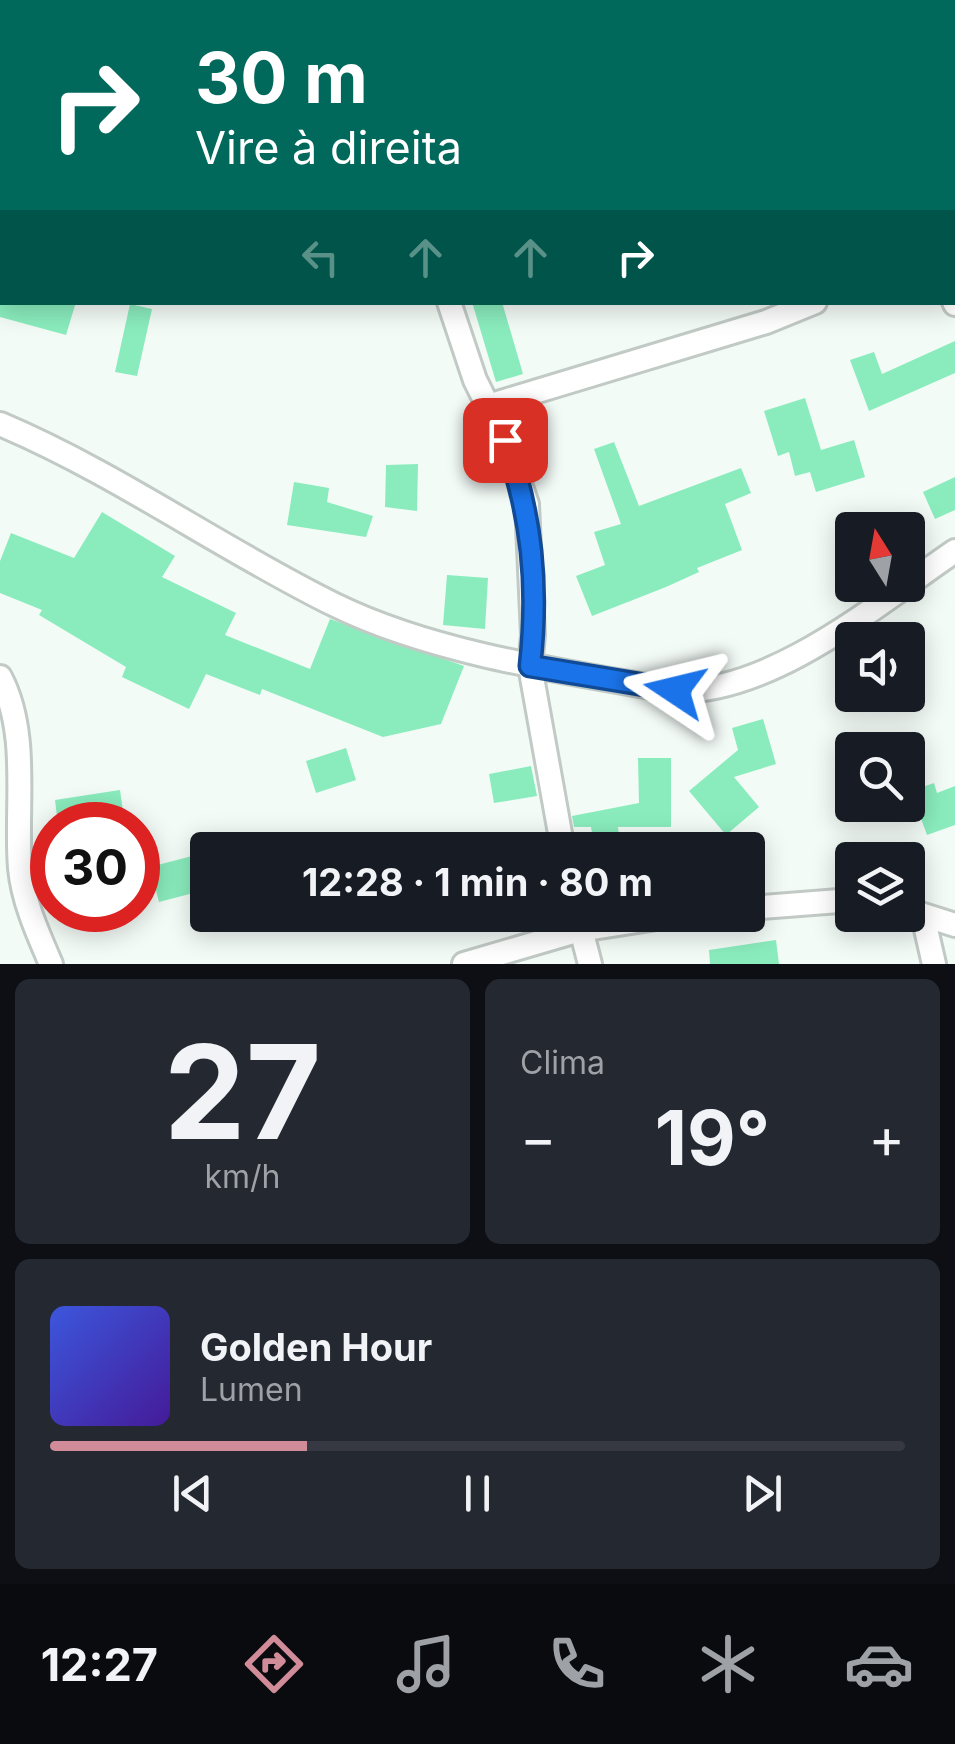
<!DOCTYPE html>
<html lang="pt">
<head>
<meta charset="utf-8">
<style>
	body { margin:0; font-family:Inter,sans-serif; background:#242831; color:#f1f3f6; height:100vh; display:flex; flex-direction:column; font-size:38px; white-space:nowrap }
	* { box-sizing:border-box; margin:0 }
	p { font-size:32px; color:#9ea1a6 }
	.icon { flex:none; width:55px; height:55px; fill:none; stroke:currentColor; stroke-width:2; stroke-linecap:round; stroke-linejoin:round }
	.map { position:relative; height:964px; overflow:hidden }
	.panel { display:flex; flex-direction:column; gap:15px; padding:15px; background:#0d0f14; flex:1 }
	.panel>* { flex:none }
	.banner { position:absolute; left:0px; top:0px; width:955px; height:305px; box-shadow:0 5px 25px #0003; background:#00695c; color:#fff; overflow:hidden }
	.needle { width:65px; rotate:349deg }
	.controls { position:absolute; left:835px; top:512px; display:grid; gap:20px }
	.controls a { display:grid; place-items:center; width:90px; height:90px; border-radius:10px; background:#171b24; box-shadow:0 5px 25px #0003; font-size:50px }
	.speed { position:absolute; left:30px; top:802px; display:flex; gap:20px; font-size:50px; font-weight:700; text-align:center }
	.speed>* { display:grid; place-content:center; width:130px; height:130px; border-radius:50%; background:#171b24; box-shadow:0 5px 25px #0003; line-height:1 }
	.speed .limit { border:15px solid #d22; background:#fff; color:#111 }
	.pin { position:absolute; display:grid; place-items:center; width:85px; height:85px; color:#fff; margin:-42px; border-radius:20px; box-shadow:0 5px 15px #0006 }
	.me { position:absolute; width:110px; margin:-55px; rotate:280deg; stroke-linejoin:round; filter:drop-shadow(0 0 8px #0008) }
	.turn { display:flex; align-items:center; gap:35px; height:210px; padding:0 30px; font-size:45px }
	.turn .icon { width:130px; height:130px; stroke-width:2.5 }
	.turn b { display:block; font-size:70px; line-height:85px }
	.lanes { display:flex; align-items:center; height:95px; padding:0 30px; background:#0003; justify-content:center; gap:50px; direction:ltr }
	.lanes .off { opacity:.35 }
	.big { font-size:75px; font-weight:700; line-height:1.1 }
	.panel .card { flex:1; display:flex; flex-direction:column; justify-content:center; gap:15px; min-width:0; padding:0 35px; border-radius:15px; background:#242831 }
	.panel .dial { align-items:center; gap:0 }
	.dial b { font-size:130px; line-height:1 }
	.song { display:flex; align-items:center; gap:30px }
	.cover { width:120px; height:120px; border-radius:15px; background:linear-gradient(135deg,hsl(230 70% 55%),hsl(260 70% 35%)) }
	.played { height:10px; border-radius:5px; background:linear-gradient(90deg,#d08c98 30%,#363941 30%) }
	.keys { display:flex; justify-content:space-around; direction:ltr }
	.heat { display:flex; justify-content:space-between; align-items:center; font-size:55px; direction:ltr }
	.panel .tiles { flex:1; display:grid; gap:15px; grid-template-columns:1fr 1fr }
	.card:last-child { grid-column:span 2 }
	.trip { position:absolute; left:190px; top:832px; width:575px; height:100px; border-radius:10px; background:#171b24; box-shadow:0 5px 25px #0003; font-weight:700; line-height:100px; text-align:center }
	.tabs { display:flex; height:160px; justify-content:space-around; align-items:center; background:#090b0e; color:#9ea1a6 }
	.tabs .icon { width:70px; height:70px }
	.tabs .selected { color:#d08c98 }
	.tabs b { font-size:45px; color:#f1f3f6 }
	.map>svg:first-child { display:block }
</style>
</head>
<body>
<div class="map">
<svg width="955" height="964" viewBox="0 0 955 964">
	<rect width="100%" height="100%" fill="#f3fbf7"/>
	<g fill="#8aecbd">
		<polygon points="0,302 76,302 66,335 0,317"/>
		<polygon points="472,302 502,302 523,374 496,382"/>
		<polygon points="130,304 152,309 137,376 115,372"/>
		<polygon points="955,341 955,373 869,411 850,360 874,352 882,374"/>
		<polygon points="805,398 821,450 854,440 865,477 816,492 810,472 795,476 789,452 778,456 764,411"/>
		<polygon points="614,442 639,506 741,468 751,493 725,504 742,550 697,568 699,572 666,587 592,616 576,576 605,565 594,532 621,524 594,449"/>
		<polygon points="418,464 417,511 385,507 386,465"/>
		<polygon points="955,477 955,510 935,519 923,492"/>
		<polygon points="294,482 329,488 327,502 373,516 366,537 287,525"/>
		<polygon points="102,512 175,556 162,577 236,613 225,635 310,669 330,619 464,666 441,724 383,737 262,689 260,695 206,674 189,709 122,677 126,667 39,615 42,610 0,593 0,561 11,533 74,558"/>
		<polygon points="447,575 488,578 485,629 443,625"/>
		<polygon points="763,719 776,764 734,777 759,807 726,835 689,791 738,750 732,728"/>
		<polygon points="346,748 356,780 316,793 306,761"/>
		<polygon points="638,758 671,758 671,827 618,827 621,850 595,850 591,827 574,827 572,816 639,803"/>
		<polygon points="531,766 537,796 494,803 489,774"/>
		<polygon points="934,783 937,793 955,786 955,825 927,835 911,791"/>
		<polygon points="120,790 125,825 58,825 55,800"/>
		<polygon points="192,856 201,891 159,902 150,867"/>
		<polygon points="776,940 779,964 710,964 709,950"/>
	</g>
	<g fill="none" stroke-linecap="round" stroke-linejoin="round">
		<defs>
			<g id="minor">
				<polyline points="367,0 368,2"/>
				<polyline points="338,2 340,0"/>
				<polyline points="770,2 776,0"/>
				<polyline points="0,102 2,101"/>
				<polyline points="952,247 955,246"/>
				<polyline points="952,297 955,304"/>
				<polyline points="449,302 475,380 505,440 527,504 533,635 530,666 563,850"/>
				<polyline points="488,406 766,322 815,302"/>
				<path d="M0,424C118,474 221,549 335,605C435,654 566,672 675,691C773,693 877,604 955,551"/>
				<path d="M0,677C30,733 15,808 20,868C23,901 38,934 51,964"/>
				<polyline points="748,908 852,900"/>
				<polyline points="908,910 955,925"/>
				<polyline points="923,916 934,964"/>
				<polyline points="578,918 590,964"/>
				<polyline points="464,964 580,930 676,915"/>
			</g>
		</defs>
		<use href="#minor" stroke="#c2cac6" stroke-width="28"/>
		<use href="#minor" stroke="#fff" stroke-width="22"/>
	</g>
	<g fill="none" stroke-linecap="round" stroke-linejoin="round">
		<defs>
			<path id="route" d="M505,440C532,516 539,585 530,666L675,690"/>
		</defs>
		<use href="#route" stroke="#114b97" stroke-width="25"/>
		<use href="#route" stroke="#1a73e8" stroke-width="18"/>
	</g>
</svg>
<div class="controls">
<a><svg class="needle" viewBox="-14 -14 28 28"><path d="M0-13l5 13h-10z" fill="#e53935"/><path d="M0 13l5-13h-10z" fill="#9ea1a6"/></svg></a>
<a><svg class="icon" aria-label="sound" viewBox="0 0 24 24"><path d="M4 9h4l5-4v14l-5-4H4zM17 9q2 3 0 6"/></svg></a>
<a><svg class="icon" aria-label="search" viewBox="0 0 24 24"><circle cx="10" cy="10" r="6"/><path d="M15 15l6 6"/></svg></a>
<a><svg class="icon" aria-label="layers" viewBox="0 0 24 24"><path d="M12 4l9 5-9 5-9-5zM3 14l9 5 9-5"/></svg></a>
</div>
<div class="speed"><div class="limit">30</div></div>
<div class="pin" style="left:505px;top:440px;background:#d93025"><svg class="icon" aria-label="arrive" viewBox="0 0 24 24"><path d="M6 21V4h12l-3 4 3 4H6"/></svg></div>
<svg class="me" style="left:675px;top:690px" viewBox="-20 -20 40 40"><path d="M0-17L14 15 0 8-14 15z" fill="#1a73e8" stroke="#fff" stroke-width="4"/></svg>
<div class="trip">12:28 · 1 min · 80 m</div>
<div class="banner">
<div class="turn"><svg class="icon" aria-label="right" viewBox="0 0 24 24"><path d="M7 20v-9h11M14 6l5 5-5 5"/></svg><div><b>30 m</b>Vire à direita</div></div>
<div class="lanes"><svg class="icon off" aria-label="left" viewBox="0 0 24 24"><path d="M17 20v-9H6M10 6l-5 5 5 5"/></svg><svg class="icon off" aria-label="ahead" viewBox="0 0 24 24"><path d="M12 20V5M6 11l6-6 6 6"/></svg><svg class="icon off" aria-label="ahead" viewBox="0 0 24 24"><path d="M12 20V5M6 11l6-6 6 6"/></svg><svg class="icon" aria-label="right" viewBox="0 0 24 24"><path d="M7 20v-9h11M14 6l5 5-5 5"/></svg></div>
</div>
</div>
<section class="panel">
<div class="tiles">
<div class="card dial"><b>27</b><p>km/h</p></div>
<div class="card"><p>Clima</p>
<div class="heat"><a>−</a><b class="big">19°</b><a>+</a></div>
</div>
<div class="card">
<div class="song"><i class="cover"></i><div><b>Golden Hour</b><p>Lumen</p></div></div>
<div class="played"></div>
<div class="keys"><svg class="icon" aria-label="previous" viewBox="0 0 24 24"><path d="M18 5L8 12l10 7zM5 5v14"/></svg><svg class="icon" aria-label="pause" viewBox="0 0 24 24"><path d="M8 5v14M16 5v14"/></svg><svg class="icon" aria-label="next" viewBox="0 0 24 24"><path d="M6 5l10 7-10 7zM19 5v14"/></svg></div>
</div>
</div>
</section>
<nav class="tabs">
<b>12:27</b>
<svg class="icon selected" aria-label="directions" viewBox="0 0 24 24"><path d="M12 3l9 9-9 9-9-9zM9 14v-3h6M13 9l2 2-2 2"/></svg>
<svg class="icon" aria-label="music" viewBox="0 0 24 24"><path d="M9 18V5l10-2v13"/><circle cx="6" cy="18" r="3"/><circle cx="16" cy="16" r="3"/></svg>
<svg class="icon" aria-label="phone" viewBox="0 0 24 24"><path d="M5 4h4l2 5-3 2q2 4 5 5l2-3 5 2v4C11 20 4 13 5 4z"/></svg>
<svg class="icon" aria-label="climate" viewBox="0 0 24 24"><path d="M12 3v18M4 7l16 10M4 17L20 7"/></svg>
<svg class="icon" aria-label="car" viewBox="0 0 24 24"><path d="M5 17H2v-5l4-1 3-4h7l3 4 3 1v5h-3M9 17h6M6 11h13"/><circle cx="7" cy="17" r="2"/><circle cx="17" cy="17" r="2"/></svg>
</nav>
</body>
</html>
